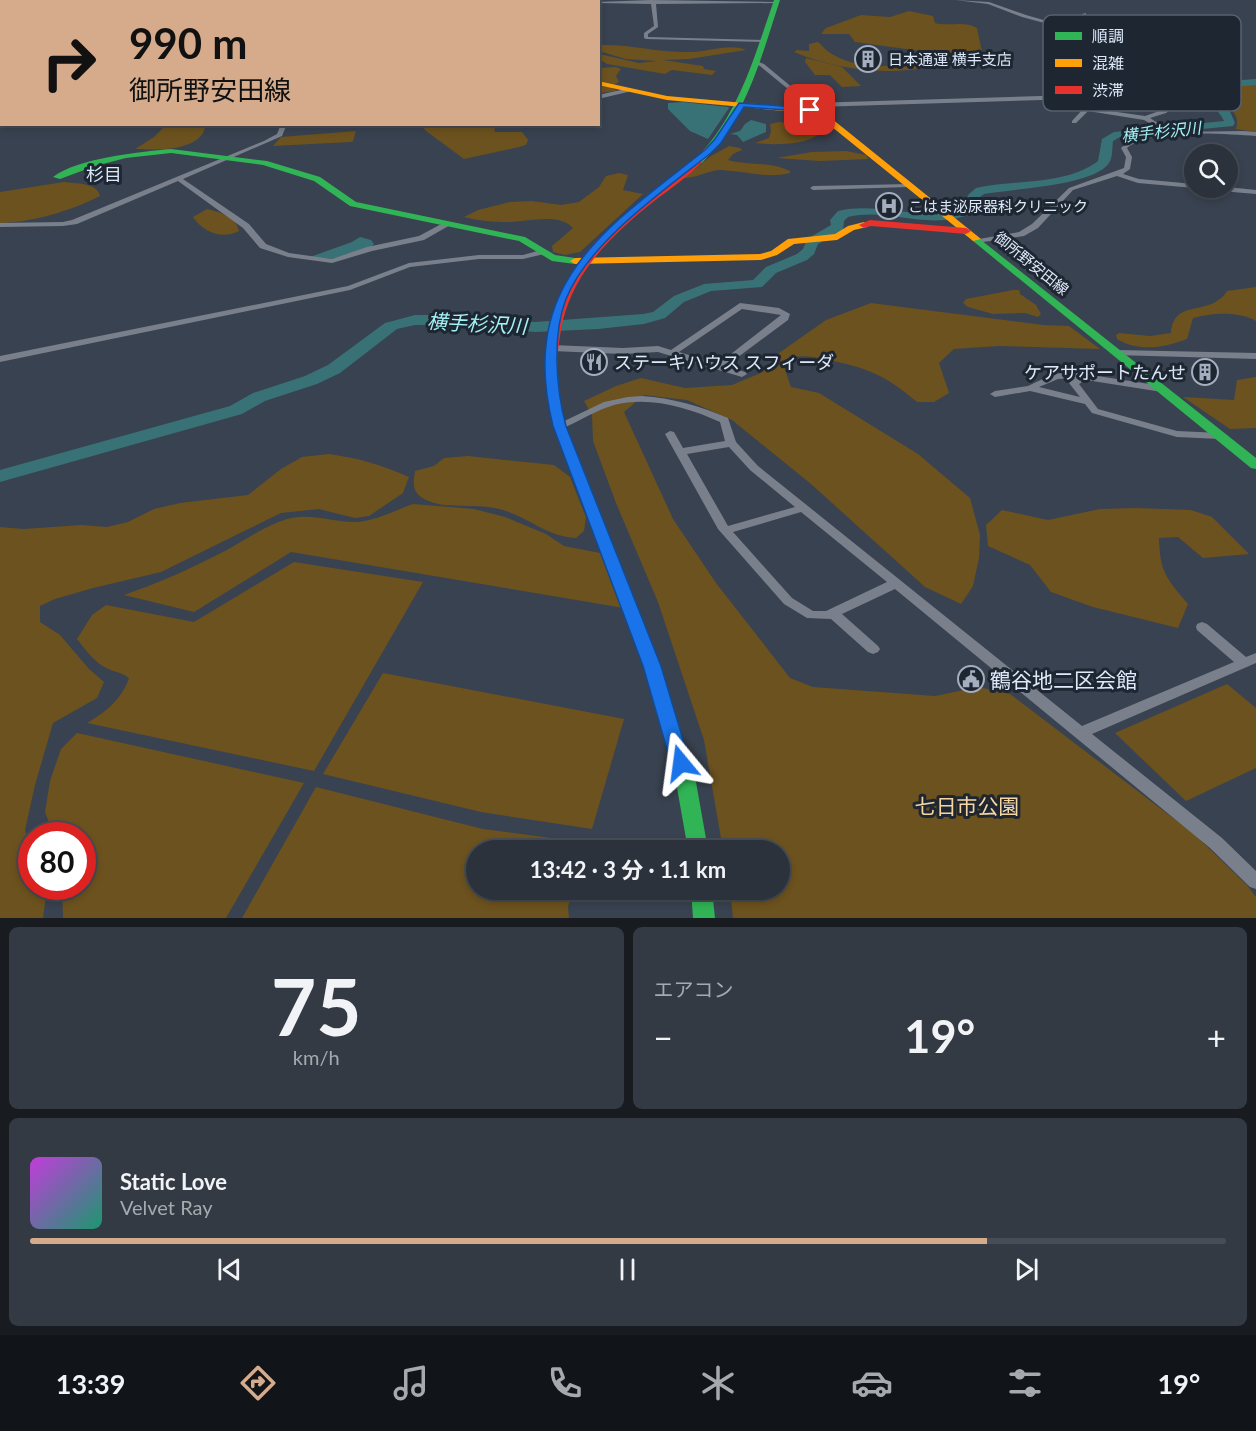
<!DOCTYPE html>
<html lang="ja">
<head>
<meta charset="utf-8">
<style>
	body { margin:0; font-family:Lato,"Noto Sans JP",sans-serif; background:#333a43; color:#f1f3f6; height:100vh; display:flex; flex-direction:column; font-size:22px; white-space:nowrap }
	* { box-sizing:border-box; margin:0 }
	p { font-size:20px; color:#a6aaaf }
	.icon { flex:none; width:33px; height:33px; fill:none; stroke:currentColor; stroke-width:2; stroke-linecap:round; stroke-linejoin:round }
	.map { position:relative; height:918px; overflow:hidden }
	.panel { display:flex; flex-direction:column; gap:9px; padding:9px; background:#181c21; flex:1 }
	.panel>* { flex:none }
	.banner { position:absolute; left:0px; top:0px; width:600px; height:126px; box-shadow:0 3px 9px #0003,0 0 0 2px #474d56; background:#d6ab8b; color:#111; overflow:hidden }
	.tools { position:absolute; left:1184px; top:144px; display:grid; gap:12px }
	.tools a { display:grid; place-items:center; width:54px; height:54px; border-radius:50%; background:#2b323c; box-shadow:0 3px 9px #0003,0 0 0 2px #474d56; font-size:30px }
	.speed { position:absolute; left:18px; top:822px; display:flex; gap:12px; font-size:30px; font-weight:700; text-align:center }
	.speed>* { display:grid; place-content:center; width:78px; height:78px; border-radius:50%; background:#2b323c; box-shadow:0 3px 9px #0003,0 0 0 2px #474d56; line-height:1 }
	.speed .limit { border:9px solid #d22; background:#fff; color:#111 }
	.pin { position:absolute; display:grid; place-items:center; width:51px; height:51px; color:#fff; margin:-26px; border-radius:12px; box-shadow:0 3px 9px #0006 }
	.me { position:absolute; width:66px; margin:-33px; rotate:344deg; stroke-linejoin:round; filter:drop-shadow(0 0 4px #0008) }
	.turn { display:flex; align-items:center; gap:21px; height:126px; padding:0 30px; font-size:27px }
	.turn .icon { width:78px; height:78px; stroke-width:2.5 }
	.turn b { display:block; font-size:42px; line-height:51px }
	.big { font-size:45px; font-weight:700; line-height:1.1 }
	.panel .card { flex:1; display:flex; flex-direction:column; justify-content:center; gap:9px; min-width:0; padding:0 21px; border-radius:9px; background:#333a43 }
	.panel .dial { align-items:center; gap:0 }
	.dial b { font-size:78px; line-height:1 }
	.song { display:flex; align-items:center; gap:18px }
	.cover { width:72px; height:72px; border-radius:9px; background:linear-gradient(135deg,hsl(290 70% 55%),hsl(160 70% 35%)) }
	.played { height:6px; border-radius:3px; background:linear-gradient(90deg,#d6ab8b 80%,#474d56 80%) }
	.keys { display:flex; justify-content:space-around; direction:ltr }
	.heat { display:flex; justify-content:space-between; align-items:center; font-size:33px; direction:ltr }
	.panel .tiles { flex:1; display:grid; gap:9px; grid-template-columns:1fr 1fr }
	.card:last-child { grid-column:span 2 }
	.trip { position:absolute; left:466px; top:840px; width:324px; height:60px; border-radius:30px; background:#2b323c; box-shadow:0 3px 9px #0003,0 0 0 2px #474d56; font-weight:700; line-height:60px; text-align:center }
	.dock { display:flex; height:96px; justify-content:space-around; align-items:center; background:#111418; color:#a6aaaf }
	.dock .icon { width:42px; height:42px }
	.dock .selected { color:#d6ab8b }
	.dock b { font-size:27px; color:#f1f3f6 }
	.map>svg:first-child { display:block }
</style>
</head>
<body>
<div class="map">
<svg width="1256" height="918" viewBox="0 0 1256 918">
	<rect width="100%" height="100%" fill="#394250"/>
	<g fill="#6c521e">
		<path d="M909,11L933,16L935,23C950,27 963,20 977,28L982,52C964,56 946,63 928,67C885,76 834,69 794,52L797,50L809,51V44L818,42C823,46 826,51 832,54C858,70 903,71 928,52L855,42L849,34H821L826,28L861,15L890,17Z"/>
		<path d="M599,45C630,44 660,53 691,52C708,52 730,43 746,50L689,59L663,60L703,66L704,69L716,71L712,75L672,70L665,74L607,64L599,59V54L639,63L657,61L626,59L599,51Z"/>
		<polygon points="806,58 842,67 861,86 842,87 830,75 815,75 805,62"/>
		<polygon points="616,67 621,69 616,76 619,82 611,87 617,91 599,93 599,68"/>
		<path d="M1236,85H1256V132L1236,129C1243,107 1217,105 1208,91Z"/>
		<path d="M779,122L816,126L822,131C810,146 773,145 755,143L769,138L771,131L770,124Z"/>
		<path d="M166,125H202L205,129C196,152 156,150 135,149L154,137Z"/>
		<polygon points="421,125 494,125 495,132 522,132 528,140 526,145 519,147 464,159 426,131"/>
		<polygon points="356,131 353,141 351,142 273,146 281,137"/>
		<path d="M729,146L740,148L742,150L733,154L728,160C749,166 770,161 790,171V173C766,179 745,171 721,170C709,170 697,178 684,178L711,156Z"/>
		<polygon points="846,151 866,155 868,159 820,161 776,158 812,152"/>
		<path d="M619,173L628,175L623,190L643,194L580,252L565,255L553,252L552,246L573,228C559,212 527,222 508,222C493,222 479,221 464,217L478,210L510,202L532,201L561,205L579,202L599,187L606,176Z"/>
		<path d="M64,182C76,184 97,182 100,196C70,211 34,222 0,223V192Z"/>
		<path d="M207,209C220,212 236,217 239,231C222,240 203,232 193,217Z"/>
		<path d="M1256,287V321C1238,311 1212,313 1193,318L1187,339C1164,348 1138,352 1117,339L1116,335L1119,333L1150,336L1171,333C1174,297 1210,318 1227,291Z"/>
		<polygon points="1013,290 1019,290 1020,294 1036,305 1041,314 1038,317 1025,313 993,314 968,307 963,303 966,299"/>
		<path d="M871,303L1043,325L1069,326L1100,349L999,346L954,349L939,363L949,393L934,402H917C885,375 868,368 828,360C810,356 798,354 782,361L791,387L819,393L918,454L970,498L980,535L979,558L973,586L961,604L925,587L811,484L732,420L687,400L644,395L624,412L673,519L716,583L790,678L813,687L935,696L978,687L1010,694L1194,834L1247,885L1256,897V918H733L730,890H780V850H723L704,740L658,602L616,503L593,441L592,415L584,401L616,386L641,378L685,388L732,385L763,372L779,353L826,320Z"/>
		<polygon points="1256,377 1256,428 1230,429 1183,397 1234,400 1237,380"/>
		<path d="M329,454C358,458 382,465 409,477L403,493L369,516L355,518L319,509L281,513L161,572L93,588L55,599L40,606V622L60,635L89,669L104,682L97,698L53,723L35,785L25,830L31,846L32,886L47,887L43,918H0V527L24,529L81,525L107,527L128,522L154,509L180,503L248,495L281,469L302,457Z"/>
		<path d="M468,456L554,465L570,477L586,517L584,531L576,538C546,536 530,518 503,510C478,502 447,511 424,499C412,492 413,484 415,471L434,466L444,458Z"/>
		<path d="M413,504L474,509L505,517L546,534L564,546L600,553L624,608L291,552L194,612L124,595C159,583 192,568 225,551C246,540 264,526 287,519C311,513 328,521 351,522C372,523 393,511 413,504Z"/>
		<path d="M1136,508L1191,510L1212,517L1249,554L1203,558L1178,537L1159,538C1160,572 1166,578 1188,604L1178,628L1093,607L1051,592L1030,565L988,546L986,525L1002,510L1048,520L1100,509Z"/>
		<path d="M294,562L423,582L314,771L87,723C106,712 122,699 129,678C121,672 114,672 106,668C94,662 85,649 77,639L92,615L106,605L194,622Z"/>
		<polygon points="383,673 624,719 592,829 481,812 323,774"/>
		<polygon points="1227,684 1256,708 1256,768 1186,801 1115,733"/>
		<polygon points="77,733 304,783 226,918 63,918 62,887 82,886 82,836 54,835 45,812 50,781 61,749"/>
		<polygon points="316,787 483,829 582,842 580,850 477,850 477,890 572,890 568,907 569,918 242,918"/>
	</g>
	<g fill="#387276">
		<polygon points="683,102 728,107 729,108 708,139 690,131 668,109 668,103"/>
		<polygon points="751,120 766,124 766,132 743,142 737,135 730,134 740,131 745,124"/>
		<polygon points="360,237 371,240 374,244 370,248 332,259 310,257 352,242"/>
	</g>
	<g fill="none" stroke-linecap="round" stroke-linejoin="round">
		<path fill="#387276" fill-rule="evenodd" d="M1256,79V85L1215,88L1206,91L1228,107L1235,123L1233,126L1120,137L1113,141C1112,147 1113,158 1109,163C1094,186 1010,189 984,194L980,197L976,212C927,233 893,207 848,217L844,221L843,230L818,244L814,254L807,260L776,273L762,287L711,291L684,302L665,318L644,324L598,329L535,332L448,325H415L397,329L340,373L317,384L265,401L242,414L0,482V470L230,406L253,393L305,376L328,365L385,323L415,315H448L535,322L643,314L653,312L674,296L704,284L753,280L766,267L797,254L803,249L807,239L831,225L830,220L838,211C880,201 925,224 965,207L968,195L976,188C1015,179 1065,186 1098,161L1102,139L1114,132L1224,121C1218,107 1204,102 1195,90L1196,88L1214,82Z"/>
		<g fill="#79808c" fill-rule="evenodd">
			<polygon points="507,0 511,0 506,2"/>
			<rect x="532" y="0" width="4" height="2"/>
			<polygon points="651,0 776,2 778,3 656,4 658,27 648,34 648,37 766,40 764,42 646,39 644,38 644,33 654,26 651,4 598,3 598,2 596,2"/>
			<path d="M955,0L989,2L1026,15L1082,31V14L1086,13L1087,31L1086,32L1096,36L1104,45L1175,44C1163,37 1145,42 1132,42L1130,41L1161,38L1189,40L1187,42H1179L1182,45L1180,46L1105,47L1100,69L1075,89L1089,108L1145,116L1165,109L1135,101V99L1172,107L1173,108L1166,113L1150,118L1172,132L1244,131L1256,132V136C1224,134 1152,128 1127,148L1132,157L1130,169L1123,174L1139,179L1194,184V188H1196H1194L1138,183L1117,176L1073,190L1038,228L1024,236L976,243V239H979L1019,232L1032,224L1069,188L1124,168L1126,157L1121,148C1133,136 1149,135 1165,132L1144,120L1088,111L1076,123H1072V121L1083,109L1076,99L816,107L811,111L808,109L810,107L760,66L753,63L756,61L764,64L811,103L1074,95L1070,88L1096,67L1101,46L1092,38L1074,31L1022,17L988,4Z"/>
			<polygon points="630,88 633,90 632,91 598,99 598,95"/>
			<polygon points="2,110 2,114 0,115 0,111"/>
			<polygon points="281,124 287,124 282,136 183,179 249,224 266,244 289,253 332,259 367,247 419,236 445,222 452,224 424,240 372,251 332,263 288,257 260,248 243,228 178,181 77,224 63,226 0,227 0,223 63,222 72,220 264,141 277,134"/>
			<polygon points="911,184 911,186 909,187 813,190 810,188 813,186"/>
			<polygon points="1227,187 1256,190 1256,194 1209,190 1206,188"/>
			<polygon points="541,250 544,250 544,254 523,259 479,259 410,267 350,290 0,362 0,356 348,286 409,263 479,255 523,255"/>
			<path d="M740,303L779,308L790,314L788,320L726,366L745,372L747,374L742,377L658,352L623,354L552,351L548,348L552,345L623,348L658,346L671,350ZM742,309L781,315L718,364L679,352Z"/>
			<polygon points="1118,350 1256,353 1256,359 1115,355 1113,353"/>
			<path d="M1072,372L1162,386L1167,389L1162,392L1086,380L1079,384L1098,409L1177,431L1220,433L1225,436L1220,439L1177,437L1092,413L1085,404L1030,391L995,397L990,394L995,391L1028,386L1053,374ZM1075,378L1069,383L1080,397L1039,387L1058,379Z"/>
			<path d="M642,396C672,398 700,406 728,418L736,442L758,466L1082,726L1234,662L1197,630L1196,627L1197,624L1202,622L1207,624L1246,657L1256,653V663L1092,734L1222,838L1256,871V889L1250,887L1210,848L895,589L842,614L878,646L880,649L878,652L873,654L868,652L831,619L807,618L784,604L718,529L665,434L670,431L674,432L683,448L725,441L720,422C687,407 649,396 614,405C596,410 580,421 563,428L559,429L554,426L604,402L628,397ZM729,447L750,470L795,507L728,526L687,454ZM801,512L887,582L826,611H813L792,598L733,532Z"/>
		</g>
		<g fill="#30b455" fill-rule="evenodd">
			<path d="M774,0H780C760,61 747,115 702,163H696V159C739,114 754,58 774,0Z"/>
			<path d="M171,149L267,161L320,177L356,202L525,237L555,255L575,258L580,261L575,264L552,261L519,241L350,206L314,181L263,165L171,153L126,158L95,166L60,179L53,177C78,158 139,152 171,149Z"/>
			<polygon points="976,236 1256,458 1256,469 1251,468 973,241 973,237"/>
			<polygon points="551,353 557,357 559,393 565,426 661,666 696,782 708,850 688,850 676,782 643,666 553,426 547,393 545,357"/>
			<polygon points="691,890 712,890 715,918 693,918"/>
		</g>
		<g fill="#ff9f0a" fill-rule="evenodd">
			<polygon points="598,81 667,96 821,110 981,239 973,241 816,114 667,100 598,85"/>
			<polygon points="864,222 869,225 867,227 854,230 837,240 794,244 777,255 761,260 575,264 570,261 575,258 760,254 771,251 788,239 835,234 848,226"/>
		</g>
		<g fill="#e5322d" fill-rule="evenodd">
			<polygon points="302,0 308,0 302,2"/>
			<path d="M696,159L703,161C689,176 670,189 653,202C613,234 576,269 563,320C560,332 559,345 557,357L551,361L547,359L545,357C549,334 553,312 562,290C589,233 648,197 696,159Z"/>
			<polygon points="870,220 966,228 971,231 966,234 871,226 864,228 859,225"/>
		</g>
	</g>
	<path fill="#1a73e8" stroke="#114b97" stroke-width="1.5" d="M739,103L810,108L813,110L810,112L744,107L721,143L711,153C663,191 589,242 566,299C552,335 556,389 566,426L661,666L690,763L687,769L681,771L674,769L671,763L643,666L553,426C517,282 606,228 705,150L715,139Z"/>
	<defs>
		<symbol id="building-ring" viewBox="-11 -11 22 22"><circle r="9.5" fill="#1e2632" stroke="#a4aebe" stroke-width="1.5"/><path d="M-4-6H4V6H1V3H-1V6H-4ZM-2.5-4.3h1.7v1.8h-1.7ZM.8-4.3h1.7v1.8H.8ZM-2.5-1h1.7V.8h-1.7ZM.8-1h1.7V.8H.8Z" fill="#a4aebe"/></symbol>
		<symbol id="hospital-ring" viewBox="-11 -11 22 22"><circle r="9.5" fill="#1e2632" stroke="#a4aebe" stroke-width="1.5"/><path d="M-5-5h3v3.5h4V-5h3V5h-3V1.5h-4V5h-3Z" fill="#a4aebe"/></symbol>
		<symbol id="restaurant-ring" viewBox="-11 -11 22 22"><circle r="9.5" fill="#1e2632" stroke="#a4aebe" stroke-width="1.5"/><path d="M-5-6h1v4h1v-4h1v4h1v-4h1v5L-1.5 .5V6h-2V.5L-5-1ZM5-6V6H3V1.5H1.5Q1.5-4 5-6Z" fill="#a4aebe"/></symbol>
		<symbol id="civic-ring" viewBox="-11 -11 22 22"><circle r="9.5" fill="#1e2632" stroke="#a4aebe" stroke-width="1.5"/><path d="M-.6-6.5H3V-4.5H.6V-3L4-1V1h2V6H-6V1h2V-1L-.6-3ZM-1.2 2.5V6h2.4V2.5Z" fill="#a4aebe"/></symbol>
	</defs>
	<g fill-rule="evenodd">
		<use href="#building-ring" x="853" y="44" width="30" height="30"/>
		<use href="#hospital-ring" x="874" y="191" width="30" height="30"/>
		<use href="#restaurant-ring" x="579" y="347" width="30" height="30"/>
		<use href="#building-ring" x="1190" y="357" width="30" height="30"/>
		<use href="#civic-ring" x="956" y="664" width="30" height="30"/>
	</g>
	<g text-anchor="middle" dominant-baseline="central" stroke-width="6" stroke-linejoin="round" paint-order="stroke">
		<g font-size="15" fill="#dde8f9" stroke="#1e2632" text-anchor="start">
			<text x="888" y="59">日本通運 横手支店</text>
			<text x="908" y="206">こはま泌尿器科クリニック</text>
		</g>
		<g font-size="15" fill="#dde8f9" stroke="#1e2632">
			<text transform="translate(1032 263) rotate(39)">御所野安田線</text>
		</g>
		<g font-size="16" font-style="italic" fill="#a4f2f6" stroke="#1e2632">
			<text transform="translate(1161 131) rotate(-6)">横手杉沢川</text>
		</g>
		<g font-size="18" fill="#dde8f9" stroke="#1e2632">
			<text x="104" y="174">杉目</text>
		</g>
		<g font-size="18" fill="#dde8f9" stroke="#1e2632" text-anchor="start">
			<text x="614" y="362">ステーキハウス スフィーダ</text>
			<text x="1186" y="372" text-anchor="end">ケアサポートたんせ</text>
		</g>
		<g font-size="20" font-style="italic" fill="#a4f2f6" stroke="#1e2632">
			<text transform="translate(477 323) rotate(3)">横手杉沢川</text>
		</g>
		<g font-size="21" fill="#dde8f9" stroke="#1e2632" text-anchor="start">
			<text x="990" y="679">鶴谷地二区会館</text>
		</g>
		<g font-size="21" fill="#f5d5a1" stroke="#1e2632">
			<text x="967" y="805">七日市公園</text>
		</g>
	</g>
	<rect x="1043" y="15" width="198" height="96" rx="9" fill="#1e2632" stroke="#57606e" stroke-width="1.5"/>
	<rect x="1055" y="32" width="27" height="8" fill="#30b455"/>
	<rect x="1055" y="59" width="27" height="8" fill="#ff9f0a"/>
	<rect x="1055" y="86" width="27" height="8" fill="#e5322d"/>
	<g font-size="16" fill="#dde8f9">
		<text x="1092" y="42">順調</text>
		<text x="1092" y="69">混雑</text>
		<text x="1092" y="96">渋滞</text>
	</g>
</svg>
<div class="tools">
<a><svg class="icon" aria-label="search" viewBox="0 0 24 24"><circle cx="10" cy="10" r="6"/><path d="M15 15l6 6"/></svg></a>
</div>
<div class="speed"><div class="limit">80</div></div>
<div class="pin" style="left:810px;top:110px;background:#d93025"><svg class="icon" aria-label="arrive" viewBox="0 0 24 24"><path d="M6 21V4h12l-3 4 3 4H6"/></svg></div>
<svg class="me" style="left:681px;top:763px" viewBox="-20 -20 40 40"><path d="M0-17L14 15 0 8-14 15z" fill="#1a73e8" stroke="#fff" stroke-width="4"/></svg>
<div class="trip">13:42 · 3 分 · 1.1 km</div>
<div class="banner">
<div class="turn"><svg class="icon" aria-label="right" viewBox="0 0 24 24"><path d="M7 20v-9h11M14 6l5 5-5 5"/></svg><div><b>990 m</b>御所野安田線</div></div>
</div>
</div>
<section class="panel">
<div class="tiles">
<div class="card dial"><b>75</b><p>km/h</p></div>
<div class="card"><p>エアコン</p>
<div class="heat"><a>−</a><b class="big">19°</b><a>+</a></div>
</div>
<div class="card">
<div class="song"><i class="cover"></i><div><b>Static Love</b><p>Velvet Ray</p></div></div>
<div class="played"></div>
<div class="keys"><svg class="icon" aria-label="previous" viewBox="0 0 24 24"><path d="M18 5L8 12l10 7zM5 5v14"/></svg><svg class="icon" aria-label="pause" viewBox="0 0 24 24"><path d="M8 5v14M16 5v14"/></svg><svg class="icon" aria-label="next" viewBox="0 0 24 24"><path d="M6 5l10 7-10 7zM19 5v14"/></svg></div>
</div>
</div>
</section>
<nav class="dock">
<b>13:39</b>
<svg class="icon selected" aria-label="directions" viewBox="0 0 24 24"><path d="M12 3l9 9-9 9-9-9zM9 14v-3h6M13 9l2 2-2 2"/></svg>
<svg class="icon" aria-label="music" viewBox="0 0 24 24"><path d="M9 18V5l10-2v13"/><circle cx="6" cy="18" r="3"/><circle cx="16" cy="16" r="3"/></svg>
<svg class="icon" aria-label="phone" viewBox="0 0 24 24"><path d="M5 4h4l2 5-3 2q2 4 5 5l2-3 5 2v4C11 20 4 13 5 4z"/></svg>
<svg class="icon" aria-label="climate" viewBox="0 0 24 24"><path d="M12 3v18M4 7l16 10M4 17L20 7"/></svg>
<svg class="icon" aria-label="car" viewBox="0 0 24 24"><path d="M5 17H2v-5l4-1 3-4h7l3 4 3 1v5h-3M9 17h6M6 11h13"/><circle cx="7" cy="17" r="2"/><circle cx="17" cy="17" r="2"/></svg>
<svg class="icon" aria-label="filters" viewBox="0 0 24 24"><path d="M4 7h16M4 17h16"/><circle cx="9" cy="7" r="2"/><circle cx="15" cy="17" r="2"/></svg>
<b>19°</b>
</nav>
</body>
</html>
